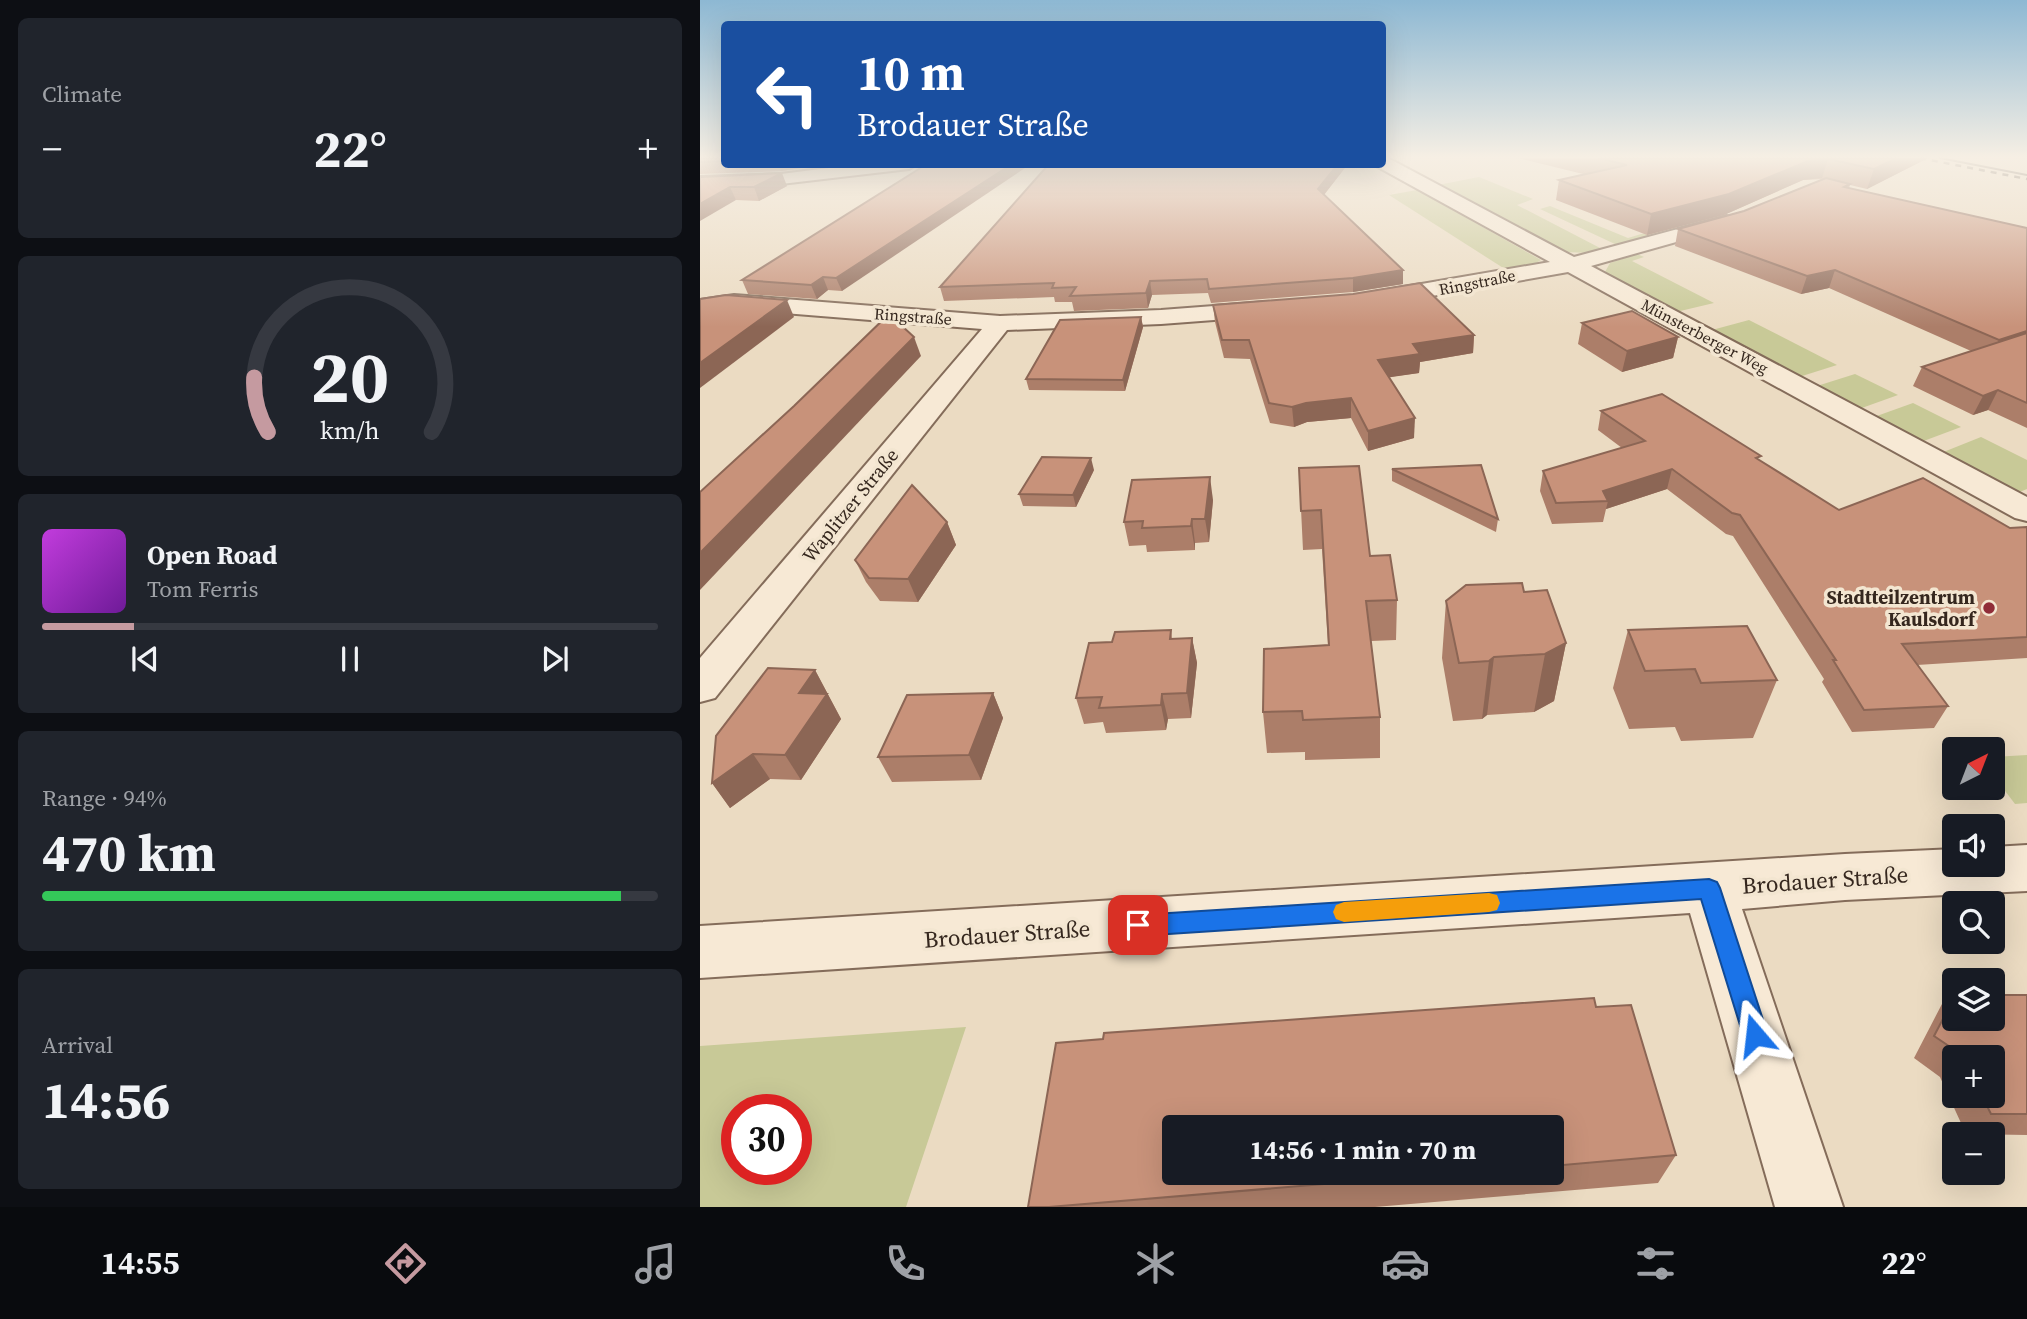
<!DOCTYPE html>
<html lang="en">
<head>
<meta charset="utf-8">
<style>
	body { margin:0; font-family:"Source Serif 4",serif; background:#20242c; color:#f1f3f6; height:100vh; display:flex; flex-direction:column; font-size:26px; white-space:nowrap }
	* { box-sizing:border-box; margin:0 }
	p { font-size:23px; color:#9ea1a6 }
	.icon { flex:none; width:38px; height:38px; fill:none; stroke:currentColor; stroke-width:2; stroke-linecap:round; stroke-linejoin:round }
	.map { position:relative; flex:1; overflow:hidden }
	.side { display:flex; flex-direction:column; gap:18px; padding:18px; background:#0d0f14; width:700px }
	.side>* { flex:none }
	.hud { position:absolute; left:21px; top:21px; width:665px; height:147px; border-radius:7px; box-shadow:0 7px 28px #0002; background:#1a4fa0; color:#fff; overflow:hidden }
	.needle { width:46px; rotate:42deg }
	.controls { position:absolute; left:1242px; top:737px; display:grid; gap:14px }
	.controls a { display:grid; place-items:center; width:63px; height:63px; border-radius:7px; background:#171b24; box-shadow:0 7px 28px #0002; font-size:35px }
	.speed { position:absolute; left:21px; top:1094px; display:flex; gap:14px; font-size:35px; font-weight:700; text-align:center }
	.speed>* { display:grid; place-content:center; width:91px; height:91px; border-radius:50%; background:#171b24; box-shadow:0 7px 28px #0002; line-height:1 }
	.speed .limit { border:10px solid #d22; background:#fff; color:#111 }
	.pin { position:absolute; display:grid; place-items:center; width:60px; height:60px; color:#fff; margin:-30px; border-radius:14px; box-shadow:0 4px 10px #0006 }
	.me { position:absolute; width:77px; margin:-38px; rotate:343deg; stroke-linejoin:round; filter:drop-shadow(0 0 5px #0008) }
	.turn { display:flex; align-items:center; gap:24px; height:147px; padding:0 21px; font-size:32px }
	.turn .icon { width:91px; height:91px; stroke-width:2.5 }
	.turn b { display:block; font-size:49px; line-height:60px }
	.big { font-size:52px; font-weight:700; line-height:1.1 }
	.side .card { flex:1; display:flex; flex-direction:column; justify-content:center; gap:10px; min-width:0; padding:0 24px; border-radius:10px; background:#20242c }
	.side .dial { align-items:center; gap:0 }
	.dial svg { height:182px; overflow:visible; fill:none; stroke:#363941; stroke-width:7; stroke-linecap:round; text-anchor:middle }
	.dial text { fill:#f1f3f6; stroke:none }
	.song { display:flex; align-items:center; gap:21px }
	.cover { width:84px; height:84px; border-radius:10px; background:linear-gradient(135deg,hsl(290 70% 55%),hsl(280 70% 35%)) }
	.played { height:7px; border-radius:4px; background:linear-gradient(90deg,#c59aa0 15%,#363941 15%) }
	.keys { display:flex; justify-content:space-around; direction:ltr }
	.heat { display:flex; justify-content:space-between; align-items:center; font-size:38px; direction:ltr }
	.charge { height:10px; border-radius:5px; background:linear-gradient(90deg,#34c759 94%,#363941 0) }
	.trip { position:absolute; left:462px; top:1115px; width:402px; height:70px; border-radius:7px; background:#171b24; box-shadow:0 7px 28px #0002; font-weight:700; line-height:70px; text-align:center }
	.dock { display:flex; height:112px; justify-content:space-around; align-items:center; background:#090b0e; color:#9ea1a6 }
	.dock .icon { width:49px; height:49px }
	.dock .selected { color:#c59aa0 }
	.dock b { font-size:32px; color:#f1f3f6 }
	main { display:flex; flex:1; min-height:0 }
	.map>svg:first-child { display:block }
</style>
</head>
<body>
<main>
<section class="side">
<div class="card"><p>Climate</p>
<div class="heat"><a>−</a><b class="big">22°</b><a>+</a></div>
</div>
<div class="card dial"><svg viewBox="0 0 100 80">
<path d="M14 69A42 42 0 1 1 86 69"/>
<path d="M14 69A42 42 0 0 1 8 45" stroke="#c59aa0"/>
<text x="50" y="56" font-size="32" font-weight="700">20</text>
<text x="50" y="72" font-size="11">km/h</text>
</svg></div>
<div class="card">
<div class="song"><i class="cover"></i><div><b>Open Road</b><p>Tom Ferris</p></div></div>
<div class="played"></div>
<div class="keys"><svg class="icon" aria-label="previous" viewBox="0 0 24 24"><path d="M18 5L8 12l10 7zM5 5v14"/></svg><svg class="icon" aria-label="pause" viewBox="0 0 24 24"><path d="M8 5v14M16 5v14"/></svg><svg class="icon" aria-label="next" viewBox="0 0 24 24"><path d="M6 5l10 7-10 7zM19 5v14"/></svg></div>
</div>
<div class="card"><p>Range · 94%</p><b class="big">470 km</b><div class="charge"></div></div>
<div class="card"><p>Arrival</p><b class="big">14:56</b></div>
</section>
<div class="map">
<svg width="1327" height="1207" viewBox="0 0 1327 1207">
	<rect width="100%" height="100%" fill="#ebdbc2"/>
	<g fill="#c8c997" fill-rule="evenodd">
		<polygon points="779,177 833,199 817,205 902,249 889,253 866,252 738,185"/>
		<polygon points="717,190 841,260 831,266 808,271 689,195"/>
		<polygon points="850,206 928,238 1004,215 1016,219 917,245 840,209"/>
		<polygon points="937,254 944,257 932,261 1014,303 976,312 905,272 910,263"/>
		<polygon points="1049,320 1137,365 1099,377 1012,330"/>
		<polygon points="1155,374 1198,395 1159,409 1117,386"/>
		<polygon points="1213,403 1261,427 1221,442 1174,417"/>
		<polygon points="1281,437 1327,460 1327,489 1317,493 1241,453"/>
		<polygon points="1327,755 1327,803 1315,804 1293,775 1293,757"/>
		<path d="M266,1027L206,1207H0V1046ZM37,1110H96V1169H37Z"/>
	</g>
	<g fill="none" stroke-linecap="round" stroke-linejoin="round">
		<defs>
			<g id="street">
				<polygon points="682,158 688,158 874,257 1026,216 1033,218 1036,222 1033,226 891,266 1327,497 1327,521 1315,518 868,272 675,306 667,304 663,299 667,294 675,292 850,262 676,166 682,164"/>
				<polygon points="160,164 217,164 209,169 81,184 0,187 0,177 81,174"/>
				<polygon points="34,295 300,316 461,310 567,302 576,304 579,309 576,314 567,316 461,324 307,330 15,698 0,702 0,658 282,329 34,309 0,314 0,300"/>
				<polygon points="1327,845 1327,891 1145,900 1042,909 1143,1207 1075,1207 990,913 0,978 0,926 1145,854 1255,849 1255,864 1293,864 1293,847"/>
			</g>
		</defs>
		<use href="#street" stroke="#846c5a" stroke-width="4"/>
		<use href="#street" fill="#f7e9d5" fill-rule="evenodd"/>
		<polyline stroke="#35271e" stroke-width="2" points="1240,158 1327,175"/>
		<polyline stroke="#35271e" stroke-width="2.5" stroke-dasharray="6 6" stroke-linecap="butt" points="1220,158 1327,179"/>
	</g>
	<g fill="#ac7e69" fill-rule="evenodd">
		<polygon points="0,158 24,158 24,164 128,164 81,171 0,174"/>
		<polygon points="818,158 1228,158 1167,189 1150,185 1149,188 1327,228 1327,428 1288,410 1273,415 1213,386 1222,367 1271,351 1129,288 1101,294 975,246 978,229 1044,211 1124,179 1103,180 1024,215 947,235 856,200 859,180 883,174"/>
		<polygon points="227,164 142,291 128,290 117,299 48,294 42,280"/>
		<polygon points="648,164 624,195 703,284 653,292 511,303 508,293 452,295 448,308 374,311 372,302 355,302 354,297 244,301 240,287"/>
		<polygon points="0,177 87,186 59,201 36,200"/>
		<polygon points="513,305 774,335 773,353 720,362 719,373 689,377 714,438 668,451 651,418 607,422 594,427 570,423 550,359 524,358 515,322"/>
		<polygon points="441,317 443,327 425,391 329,390 326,379"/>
		<polygon points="882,323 978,337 973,358 922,372 878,344"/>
		<polygon points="901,411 1060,461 1139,510 1310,528 1327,527 1327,658 1217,665 1248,706 1234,728 1152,732 1122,682 1124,679 1033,536 1026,534 967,489 906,509 903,522 852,524 840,491 843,471 922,448 898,430"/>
		<polygon points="599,468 670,556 697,600 696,640 671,641 680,717 680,758 605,760 605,752 567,753 563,712 628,645 622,549 603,550"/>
		<polygon points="692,469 798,519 796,532 692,481"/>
		<polygon points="394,470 376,507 323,506 319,494"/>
		<polygon points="513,500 509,542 495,543 495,550 447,552 446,545 429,546 424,522"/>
		<polygon points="247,522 256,545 218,602 180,601 166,582 155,560"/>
		<polygon points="824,592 866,643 854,701 834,712 787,715 782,719 753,721 742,658 746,601"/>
		<polygon points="471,630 472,639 492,638 497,663 491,718 468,719 466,730 406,733 403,722 384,724 376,698 412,642"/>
		<polygon points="928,630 1077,680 1053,738 981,741 975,727 929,729 913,688"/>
		<polygon points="115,670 141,719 101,780 70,779 30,808 12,783"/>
		<polygon points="293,693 303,718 281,780 192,782 178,757"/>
		<path d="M1255,988V1018L1327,995V1135L1266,1134L1240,1077L1214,1058L1243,1002ZM1255,1057H1293V1096H1255Z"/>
		<path d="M896,1007L976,1155L958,1183L675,1207H328ZM852,1127V1172H474Z"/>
	</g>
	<g fill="#8c6655">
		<polygon points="1197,158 1228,158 1167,189 1174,169"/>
		<polygon points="1128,159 1122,178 1103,180 1024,215 947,235 951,214 1108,161"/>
		<polygon points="78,164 128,164 81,171"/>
		<polygon points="312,164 331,164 142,291 136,278"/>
		<polygon points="638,164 648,164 619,201 618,189"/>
		<polygon points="82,173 87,186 59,201 54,187"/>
		<polygon points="30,187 36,200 0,221 0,204"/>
		<polygon points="703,270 703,284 653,292 653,278"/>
		<polygon points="1135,270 1129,288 1101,294 1107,276"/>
		<polygon points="123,277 128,290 117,299 111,285"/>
		<polygon points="450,281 452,295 448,308 446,293"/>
		<polygon points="87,300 94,317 0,388 0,363"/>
		<polygon points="441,317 443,327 425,391 423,380"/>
		<polygon points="1327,331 1327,347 1289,359 1299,340"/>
		<polygon points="774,335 773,353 720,362 719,373 678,379 678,360 713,344"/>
		<polygon points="214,337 221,356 0,590 0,553"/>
		<polygon points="978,337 973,358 922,372 927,351"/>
		<polygon points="1298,390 1288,410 1273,415 1283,396"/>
		<polygon points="651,398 651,418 607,422 594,427 592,407 606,403"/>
		<polygon points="715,418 714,438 668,451 668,431"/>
		<polygon points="391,458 394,470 376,507 373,495"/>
		<polygon points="972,469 967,489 906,509 908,501 903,491"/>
		<polygon points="510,477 513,500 509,542 505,519"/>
		<polygon points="492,519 495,543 495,550 491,526"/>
		<polygon points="247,522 256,545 218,602 208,579"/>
		<polygon points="492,638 497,663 491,718 487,693"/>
		<polygon points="866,643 854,701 834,712 845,654"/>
		<polygon points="794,657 787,715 782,719 789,661"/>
		<polygon points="115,670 141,719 101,780 85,755 99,693"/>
		<polygon points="293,693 303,718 281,780 269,755"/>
		<polygon points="462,694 468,719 466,730 461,705"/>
		<polygon points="53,754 70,779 30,808 12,783"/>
	</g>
	<g fill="#c8927a" stroke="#8c6655" stroke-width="2">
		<polygon points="0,158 24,158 24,161 0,162"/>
		<polygon points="898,158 1197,158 1174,169 1128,159 1108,161 1029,194 951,214 859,180 927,165"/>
		<polygon points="227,164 312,164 136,278 123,277 111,285 42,280"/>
		<polygon points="349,164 638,164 618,189 703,270 653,278 509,289 507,279 450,281 446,293 370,296 376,287 352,288 354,283 240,287"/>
		<polygon points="82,173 54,187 30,187 0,204 0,177"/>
		<polygon points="1126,178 1150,184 1144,187 1327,228 1327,331 1299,340 1135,270 1107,276 978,229 1044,211"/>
		<polygon points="720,283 774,335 713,344 720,354 678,360 715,418 668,431 651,398 606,403 592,407 569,403 549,340 522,340 513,305 653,294"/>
		<polygon points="26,295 87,300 0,363 0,299"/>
		<polygon points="932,311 978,337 927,351 882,323"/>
		<polygon points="189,314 214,337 0,553 0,492 94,406"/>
		<polygon points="441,317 423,380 326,379 360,320"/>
		<polygon points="1327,333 1327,403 1298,390 1283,396 1222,367"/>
		<polygon points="962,394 1061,456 1056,458 1139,510 1223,478 1310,528 1327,527 1327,637 1202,644 1248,706 1164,710 1133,660 1136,660 1040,515 1032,513 972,469 903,491 908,501 856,503 843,471 945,441 901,411"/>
		<polygon points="342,457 391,458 373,495 319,494"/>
		<polygon points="781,465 798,519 692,469"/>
		<polygon points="659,466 670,556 690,555 697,600 666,601 680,717 603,720 602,711 563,712 564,649 629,645 621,510 601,511 599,468"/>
		<polygon points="510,477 505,519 492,519 491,526 442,528 443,521 424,522 432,480"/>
		<polygon points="212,485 247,522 208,579 169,578 155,560"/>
		<polygon points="822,583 824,592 847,590 866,643 845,654 794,657 789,661 759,663 746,601 766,585"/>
		<polygon points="1047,626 1077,680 1001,683 995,669 945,671 928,630"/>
		<polygon points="471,630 470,639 492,638 487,693 462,694 461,705 399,708 402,697 376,698 389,643 412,642 415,632"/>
		<polygon points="68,668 115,670 99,693 127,694 85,755 53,754 12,783 16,736"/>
		<polygon points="293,693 269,755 178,757 207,695"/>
		<polygon points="1293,995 1327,995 1327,1114 1291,1114 1282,1096 1293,1096 1293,1057 1263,1057 1262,1055 1234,1036 1255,996 1255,1018 1293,1018"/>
		<polygon points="894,998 896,1007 931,1005 976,1155 852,1166 852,1127 474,1127 474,1172 768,1172 349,1207 328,1207 356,1043 403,1039 404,1033"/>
	</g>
	<linearGradient id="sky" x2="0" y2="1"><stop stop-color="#8db8d3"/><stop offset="0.48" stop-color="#f6efe4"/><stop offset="1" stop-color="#f6efe4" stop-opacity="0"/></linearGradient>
	<rect width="1327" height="327" fill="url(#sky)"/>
	<polygon fill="#1a73e8" stroke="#114b97" stroke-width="2" points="1009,879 1017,882 1020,888 1068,1035 1064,1044 1055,1048 1047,1044 1043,1035 1001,899 438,936 430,933 426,925 430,918 438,915"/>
	<polygon fill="#f59e0b" points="789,893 797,895 800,903 797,910 789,912 644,922 636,919 633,912 636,905 644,902"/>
	<circle fill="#902d38" stroke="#f3e6d1" stroke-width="2.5" cx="1289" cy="608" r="7"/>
	<g text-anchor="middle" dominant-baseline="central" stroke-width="7" stroke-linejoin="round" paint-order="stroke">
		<g font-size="16" fill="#35271e" stroke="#f3e6d1">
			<text transform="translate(777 282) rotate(-11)">Ringstraße</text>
			<text transform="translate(213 316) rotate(4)">Ringstraße</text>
			<text transform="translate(1005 336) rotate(28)">Münsterberger Weg</text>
		</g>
		<g font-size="19" fill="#35271e" stroke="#f3e6d1">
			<text transform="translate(150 505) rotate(-51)">Waplitzer Straße</text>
		</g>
		<g font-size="19" font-weight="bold" fill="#35271e" stroke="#f3e6d1" text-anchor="end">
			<text x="1275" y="597">Stadtteilzentrum<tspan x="1275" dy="22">Kaulsdorf</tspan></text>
		</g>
		<g font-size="23" fill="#35271e" stroke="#f3e6d1">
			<text transform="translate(1125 880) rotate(-4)">Brodauer Straße</text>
			<text transform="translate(307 934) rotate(-4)">Brodauer Straße</text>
		</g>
	</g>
</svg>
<div class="controls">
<a><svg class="needle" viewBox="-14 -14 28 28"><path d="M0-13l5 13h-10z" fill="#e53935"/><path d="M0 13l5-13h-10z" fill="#9ea1a6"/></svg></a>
<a><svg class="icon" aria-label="sound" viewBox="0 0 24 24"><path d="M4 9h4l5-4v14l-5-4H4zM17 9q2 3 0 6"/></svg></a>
<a><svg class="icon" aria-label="search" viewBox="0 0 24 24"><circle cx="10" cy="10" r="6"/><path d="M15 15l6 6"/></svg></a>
<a><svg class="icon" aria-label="layers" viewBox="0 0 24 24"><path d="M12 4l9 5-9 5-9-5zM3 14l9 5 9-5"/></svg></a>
<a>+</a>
<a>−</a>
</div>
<div class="speed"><div class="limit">30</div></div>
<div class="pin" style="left:438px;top:925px;background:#d93025"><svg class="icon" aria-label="arrive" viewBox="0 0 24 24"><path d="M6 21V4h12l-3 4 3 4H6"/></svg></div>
<svg class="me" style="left:1055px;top:1035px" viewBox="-20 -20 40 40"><path d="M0-17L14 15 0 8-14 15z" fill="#1a73e8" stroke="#fff" stroke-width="4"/></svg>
<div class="trip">14:56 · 1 min · 70 m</div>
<div class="hud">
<div class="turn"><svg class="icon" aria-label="left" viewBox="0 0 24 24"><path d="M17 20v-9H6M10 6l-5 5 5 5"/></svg><div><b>10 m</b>Brodauer Straße</div></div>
</div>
</div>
</main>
<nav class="dock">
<b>14:55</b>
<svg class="icon selected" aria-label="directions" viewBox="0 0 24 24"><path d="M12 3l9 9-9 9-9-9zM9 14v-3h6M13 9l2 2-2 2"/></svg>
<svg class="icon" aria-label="music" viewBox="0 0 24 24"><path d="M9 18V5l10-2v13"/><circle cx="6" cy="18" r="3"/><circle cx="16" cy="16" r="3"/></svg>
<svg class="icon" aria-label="phone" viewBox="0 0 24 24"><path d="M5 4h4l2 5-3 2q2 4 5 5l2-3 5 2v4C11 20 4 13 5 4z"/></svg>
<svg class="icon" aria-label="climate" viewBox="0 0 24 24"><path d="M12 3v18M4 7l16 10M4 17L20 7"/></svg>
<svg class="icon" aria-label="car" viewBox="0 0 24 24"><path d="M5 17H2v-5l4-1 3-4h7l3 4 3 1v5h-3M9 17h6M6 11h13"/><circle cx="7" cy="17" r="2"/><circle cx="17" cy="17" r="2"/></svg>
<svg class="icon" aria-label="filters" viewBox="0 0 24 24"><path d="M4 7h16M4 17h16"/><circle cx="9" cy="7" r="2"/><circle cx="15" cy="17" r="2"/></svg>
<b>22°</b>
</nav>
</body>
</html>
